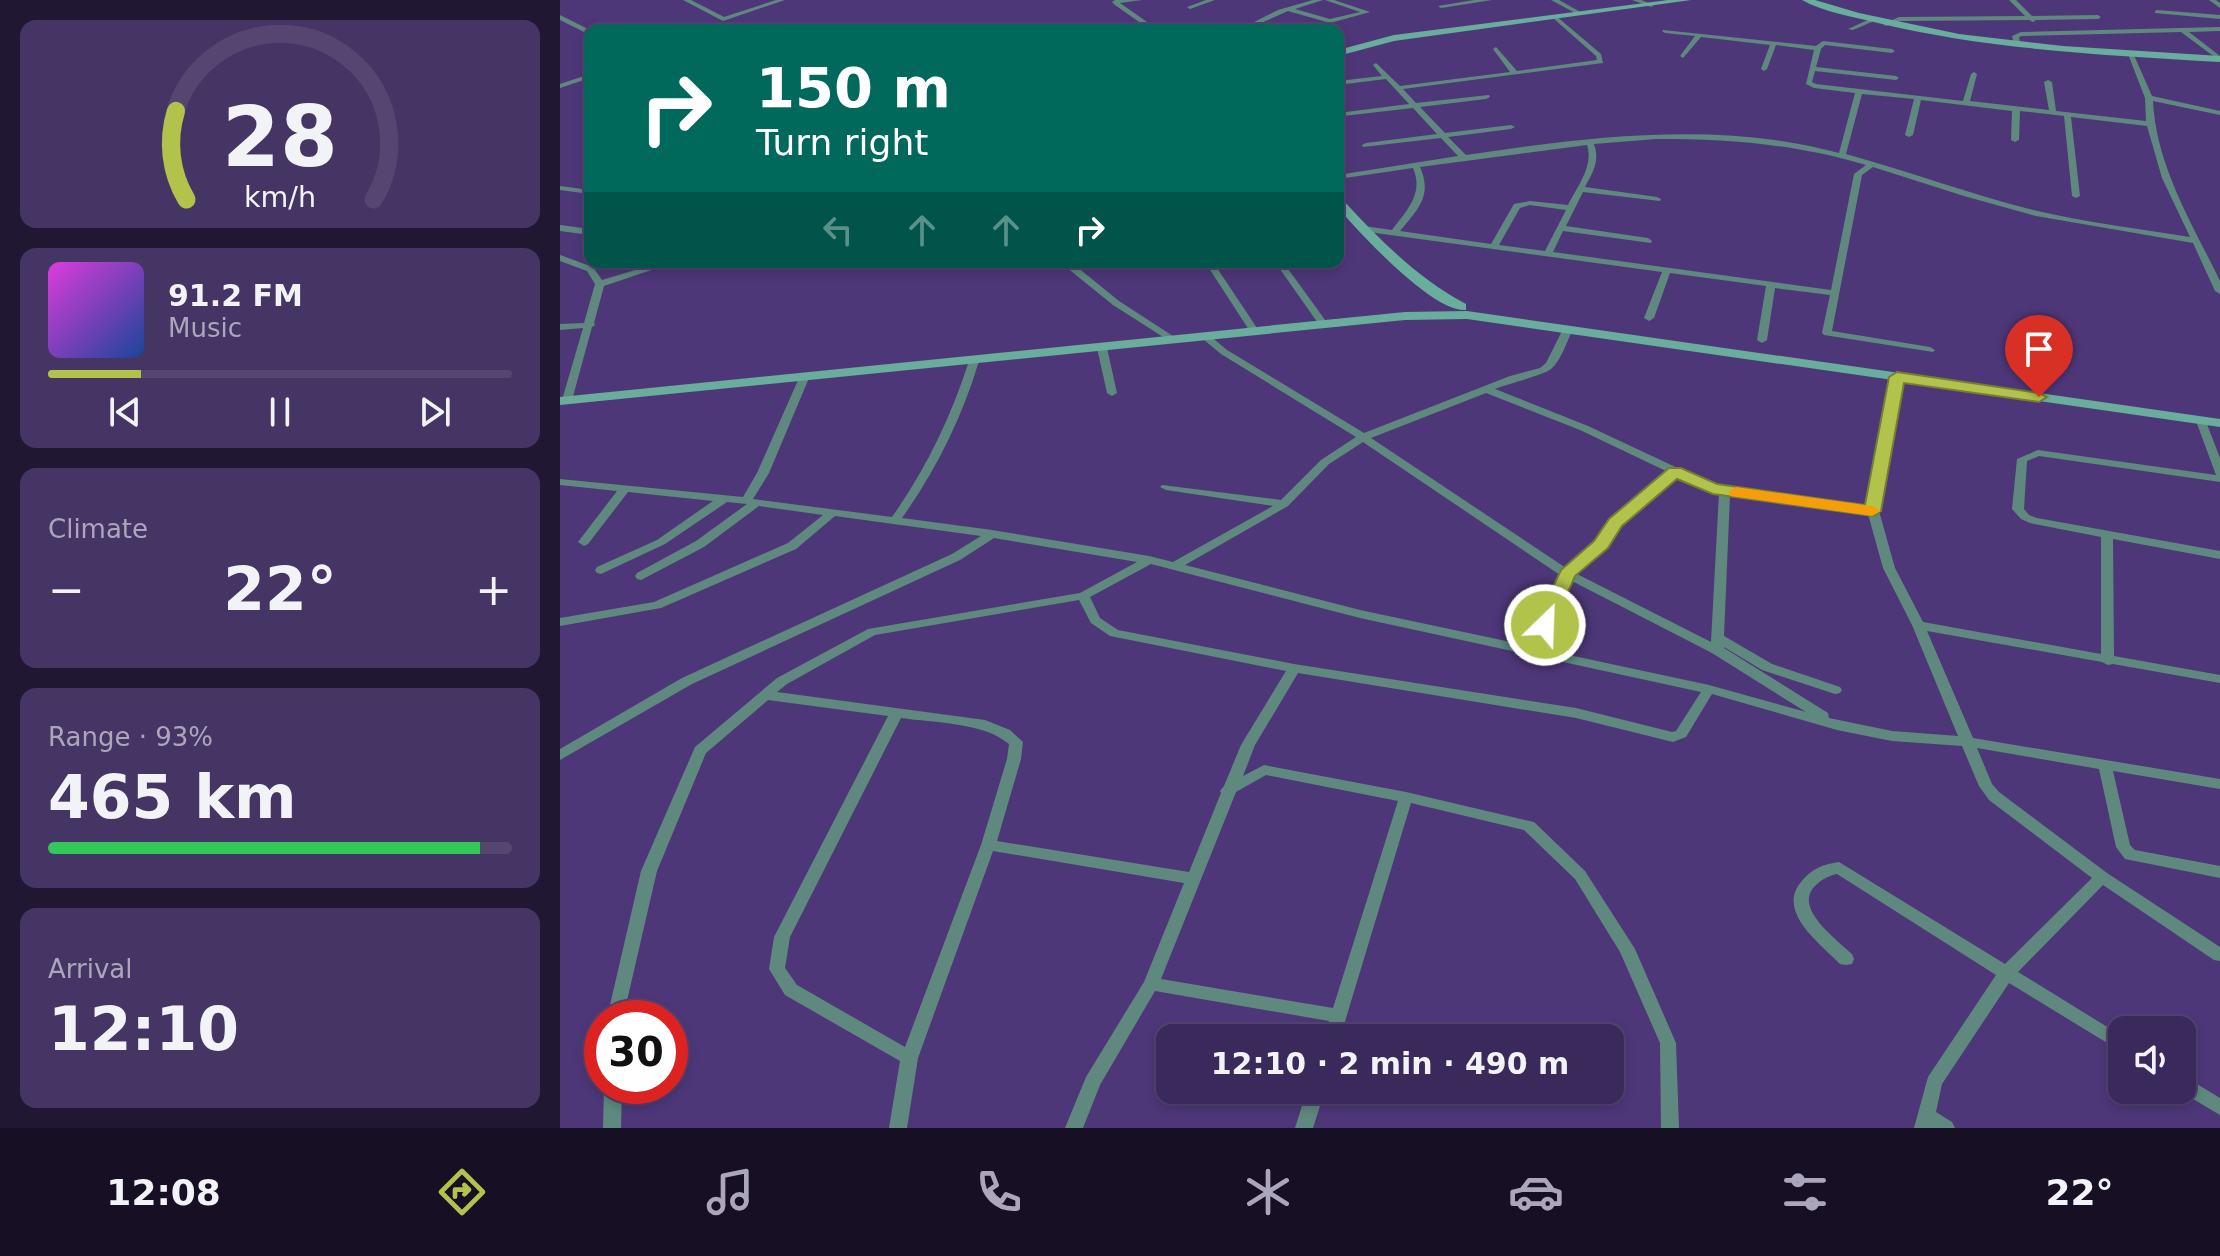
<!DOCTYPE html>
<html lang="en">
<head>
<meta charset="utf-8">
<style>
	body { margin:0; font-family:"DejaVu Sans",sans-serif; background:#453564; color:#f1f3f6; height:100vh; display:flex; flex-direction:column; font-size:30px; white-space:nowrap }
	* { box-sizing:border-box; margin:0 }
	p { font-size:26px; color:#aba6bb }
	.icon { flex:none; width:44px; height:44px; fill:none; stroke:currentColor; stroke-width:2; stroke-linecap:round; stroke-linejoin:round }
	.map { position:relative; flex:1; overflow:hidden }
	.drawer { display:flex; flex-direction:column; gap:20px; padding:20px; background:#201732; width:560px }
	.drawer>* { flex:none }
	.top-card { position:absolute; left:24px; top:24px; width:760px; height:244px; border-radius:16px; box-shadow:0 4px 12px #0003,0 0 0 2px #544571; background:#00695c; color:#fff; overflow:hidden }
	.fabs { position:absolute; left:1548px; top:1016px; display:grid; gap:16px }
	.fabs a { display:grid; place-items:center; width:88px; height:88px; border-radius:16px; background:#3a295b; box-shadow:0 4px 12px #0003,0 0 0 2px #544571; font-size:40px }
	.speed { position:absolute; left:24px; top:1000px; display:flex; gap:16px; font-size:40px; font-weight:700; text-align:center }
	.speed>* { display:grid; place-content:center; width:104px; height:104px; border-radius:50%; background:#3a295b; box-shadow:0 4px 12px #0003,0 0 0 2px #544571; line-height:1 }
	.speed .limit { border:12px solid #d22; background:#fff; color:#111 }
	.pin { position:absolute; display:grid; place-items:center; width:68px; height:68px; color:#fff; margin:-82px -34px; border-radius:50% 50% 50% 0; rotate:-45deg; box-shadow:0 0 8px #0007 }
	.pin .icon { rotate:45deg }
	.me { position:absolute; width:88px; margin:-44px; rotate:24deg; stroke-linejoin:round; filter:drop-shadow(0 0 6px #0008) }
	.turn { display:flex; align-items:center; gap:28px; height:168px; padding:0 40px; font-size:36px }
	.turn .icon { width:104px; height:104px; stroke-width:2.5 }
	.turn b { display:block; font-size:56px; line-height:68px }
	.lanes { display:flex; align-items:center; height:76px; padding:0 40px; background:#0003; justify-content:center; gap:40px; direction:ltr }
	.lanes .off { opacity:.35 }
	.big { font-size:60px; font-weight:600; line-height:1.1 }
	.drawer .card { flex:1; display:flex; flex-direction:column; justify-content:center; gap:12px; min-width:0; padding:0 28px; border-radius:16px; background:#453564 }
	.drawer .dial { align-items:center; gap:0 }
	.dial svg { height:208px; overflow:visible; fill:none; stroke:#544571; stroke-width:7; stroke-linecap:round; text-anchor:middle }
	.dial text { fill:#f1f3f6; stroke:none }
	.song { display:flex; align-items:center; gap:24px }
	.cover { width:96px; height:96px; border-radius:12px; background:linear-gradient(135deg,hsl(300 70% 55%),hsl(220 70% 35%)) }
	.played { height:8px; border-radius:4px; background:linear-gradient(90deg,#b2c34c 20%,#544571 20%) }
	.keys { display:flex; justify-content:space-around; direction:ltr }
	.heat { display:flex; justify-content:space-between; align-items:center; font-size:44px; direction:ltr }
	.charge { height:12px; border-radius:6px; background:linear-gradient(90deg,#34c759 93%,#544571 0) }
	.trip { position:absolute; left:596px; top:1024px; width:468px; height:80px; border-radius:16px; background:#3a295b; box-shadow:0 4px 12px #0003,0 0 0 2px #544571; font-weight:600; line-height:80px; text-align:center }
	.tabs { display:flex; height:128px; justify-content:space-around; align-items:center; background:#171024; color:#aba6bb }
	.tabs .icon { width:56px; height:56px }
	.tabs .selected { color:#b2c34c }
	.tabs b { font-size:36px; color:#f1f3f6 }
	main { display:flex; flex:1; min-height:0 }
	.map>svg:first-child { display:block }
</style>
</head>
<body>
<main>
<section class="drawer">
<div class="card dial"><svg viewBox="0 0 100 80">
<path d="M14 69A42 42 0 1 1 86 69"/>
<path d="M14 69A42 42 0 0 1 10 35" stroke="#b2c34c"/>
<text x="50" y="56" font-size="32" font-weight="700">28</text>
<text x="50" y="72" font-size="11">km/h</text>
</svg></div>
<div class="card">
<div class="song"><i class="cover"></i><div><b>91.2 FM</b><p>Music</p></div></div>
<div class="played"></div>
<div class="keys"><svg class="icon" aria-label="previous" viewBox="0 0 24 24"><path d="M18 5L8 12l10 7zM5 5v14"/></svg><svg class="icon" aria-label="pause" viewBox="0 0 24 24"><path d="M8 5v14M16 5v14"/></svg><svg class="icon" aria-label="next" viewBox="0 0 24 24"><path d="M6 5l10 7-10 7zM19 5v14"/></svg></div>
</div>
<div class="card"><p>Climate</p>
<div class="heat"><a>−</a><b class="big">22°</b><a>+</a></div>
</div>
<div class="card"><p>Range · 93%</p><b class="big">465 km</b><div class="charge"></div></div>
<div class="card"><p>Arrival</p><b class="big">12:10</b></div>
</section>
<div class="map">
<svg width="1660" height="1128" viewBox="0 0 1660 1128">
	<rect width="100%" height="100%" fill="#4e3779"/>
	<g fill="none" stroke-linecap="round" stroke-linejoin="round">
		<g fill="#5f897e" fill-rule="evenodd">
			<polygon points="123,0 131,0 164,17 216,0 225,0 163,21"/>
			<polygon points="555,0 582,0 560,3 587,22 591,30 585,30 582,24 555,5 552,2"/>
			<polygon points="646,0 655,0 630,9 627,7"/>
			<polygon points="753,0 763,0 735,9 770,19 800,12 765,0 774,0 810,12 770,23 728,11 699,24 698,30 692,30 694,22 718,10"/>
			<polygon points="914,0 932,0 881,8 878,6"/>
			<polygon points="991,0 999,0 1024,14 1019,15"/>
			<polygon points="1072,0 1081,0 1094,5 1091,7"/>
			<polygon points="1449,0 1456,0 1472,16 1538,15 1541,17 1538,19 1476,20 1473,22 1469,20 1340,21 1326,26 1323,24 1339,17 1465,16"/>
			<polygon points="1649,0 1656,0 1660,3 1660,8"/>
			<polygon points="1597,10 1660,15 1660,19 1595,13 1595,11"/>
			<polygon points="0,15 30,30 30,35 0,20"/>
			<path d="M995,15L1041,54L1043,63L843,89L856,103L929,95L930,97L926,99L860,107L885,133L951,125L955,127L951,129L888,137L906,155C1028,137 1157,120 1279,153L1295,93L1254,88L1246,84L1254,50L1216,45L1207,69L1204,71L1201,69L1210,45L1141,37L1123,58L1120,56L1135,36L1105,33L1102,31L1103,30L1256,46L1263,41L1332,49L1335,51L1332,53L1265,45L1261,49L1256,67L1336,76L1339,78L1336,80L1255,71L1252,82L1256,84L1403,101L1411,74L1414,72L1417,74L1410,101L1489,110L1484,82L1488,80L1492,82L1496,111L1586,121L1585,98L1568,54L1573,53L1592,96L1660,111V115L1593,101C1596,166 1633,225 1660,281V294L1655,291L1633,243L1476,216L1404,196L1313,167L1302,175L1272,331L1370,347L1375,350L1373,352L1264,335L1262,333L1270,295L1215,288L1207,340L1202,343L1197,340L1206,286L1110,273L1094,318L1089,321L1084,318L1102,272L801,231L800,229L804,226L832,230C847,210 864,194 853,168L778,179V175L898,156L881,138L803,147L802,145L806,143L877,134L853,108L783,116L782,114L786,112L849,104L826,79L778,85V81L822,76L813,65L816,63L840,86L950,72L933,49L936,47L957,71L1037,60L1036,56L993,18V16ZM1302,94L1354,99L1345,135L1349,137L1353,135L1361,100L1452,111L1451,140L1455,142L1459,140L1460,111L1504,116L1512,196L1516,198L1520,196L1511,117L1587,126L1602,178L1630,237C1578,229 1525,222 1473,210C1410,194 1348,171 1286,154ZM1096,139C1171,139 1234,144 1306,165L1294,174L1271,290L993,252L1003,231L1091,243L1092,241L1088,238L1006,226L1023,192L1100,201L1101,199L1097,197L1025,187C1033,172 1040,161 1034,144ZM1027,145C1034,166 1017,187 1008,205L970,201L954,204L931,244L840,231C857,210 873,196 860,167ZM970,205L1006,210L985,251L939,245L960,208Z"/>
			<polygon points="1312,18 1315,20 1314,21 1293,30 1288,29"/>
			<polygon points="521,25 534,30 506,30 507,29"/>
			<polygon points="1660,27 1660,31 1629,32 1660,56 1660,61 1621,32 1462,36 1459,37 1460,44 1457,46 1454,44 1452,36 1461,32"/>
			<polygon points="30,74 30,78 0,88 0,84"/>
			<polygon points="0,186 30,190 30,194 0,190"/>
			<polygon points="0,225 30,229 30,235 0,231"/>
			<polygon points="0,255 33,267 42,280 102,262 115,262 44,286 34,323 35,325 32,327 12,400 7,403 2,400 23,328 0,330 0,324 24,323 35,284 27,271 0,261"/>
			<polygon points="496,262 507,262 517,267 559,301 619,340 614,343 611,342 553,305 511,271"/>
			<polygon points="645,262 653,262 699,331 697,333 691,333"/>
			<polygon points="715,262 723,262 768,324 766,326 760,326"/>
			<path d="M1008,326L1013,329C1007,341 1001,361 991,369C984,375 947,384 935,389L1028,426L1156,486L1308,507L1332,377L1337,374L1341,375L1342,377L1319,511L1335,568L1363,622L1541,654V537L1470,523L1461,519L1452,509L1457,459L1478,450L1656,475L1636,421L1637,419H1645L1660,458V482L1479,456L1467,461L1464,509L1469,515L1477,518L1660,551V559L1553,539L1554,656L1660,675V683L1553,664L1548,665L1542,662L1367,631L1413,738L1660,779V789L1553,771L1570,845L1575,850L1660,866V878L1565,859L1556,847L1539,769L1417,748L1432,784L1439,792L1547,873L1660,947V961L1654,960L1543,885L1458,972L1562,1036V1052L1449,983L1382,1084L1376,1112L1392,1122L1395,1128H1354L1368,1077L1436,975L1277,874C1267,876 1261,880 1254,887C1234,909 1277,940 1292,954L1294,959L1292,964L1286,965L1280,964C1261,944 1216,912 1241,882C1251,869 1263,864 1279,862L1445,964L1532,878L1429,800L1419,786L1402,746L1332,741L1277,730L1152,694L1126,737L1113,742L1016,718L738,673L695,745L683,776L704,765L846,792L974,822L1025,871L1075,949L1116,1043L1119,1128H1101L1100,1043L1060,952L1015,879L964,830L851,803L780,1038H764L769,1021L595,991L540,1085L523,1128H505L526,1077L584,982L624,883L433,851L358,1058L347,1128H329L340,1061L225,995L209,969L214,937L328,716L208,700L146,753L97,871L63,1018H47L81,871L135,747L217,678L308,629L520,593L577,562L434,538L400,560L132,684L0,760V749L122,678L392,554L421,536L275,516L236,549L101,608L0,626V618L94,602L228,543L263,515L199,506L144,547L81,580L77,579L75,576L77,573L136,541L187,504L167,502L105,544L41,574L37,573L35,570L37,567L97,540L153,501L68,492L28,544L24,546L18,542L57,491L0,485V479L183,497L197,473L239,378L244,375L249,378L209,473L193,499L332,517C366,469 391,417 409,361L414,358L419,361C402,418 376,470 342,518L432,530L589,556L613,562L713,506L606,490L600,487L602,485L721,500L761,460L796,437L661,354L643,339V335H649L667,350L804,433L950,376L980,368L986,363L1003,329ZM926,393L1020,430L1108,472L1051,520L1037,542L1006,568L811,438ZM803,442L1000,575L969,646L800,610L625,565L728,506L769,464ZM1117,476L1149,491L1159,493L1151,642L1015,573L1045,547L1059,524ZM1170,495L1308,514L1323,568L1352,625L1398,736L1332,731L1269,718L1268,713L1164,648V647L1202,670L1275,694L1280,693L1282,690L1280,687L1212,664L1164,636ZM591,564L800,618L1141,692L1116,731L1112,732L1016,708L734,664L558,630L540,618L530,597ZM1010,580L1152,653L1246,712L1149,685L981,649ZM519,600L531,623L550,636L726,671L681,745L664,786L660,791L661,793L629,872L437,841L461,759L463,742L450,730L425,720L217,692L227,684L315,635ZM341,718C374,723 423,722 449,744L447,759L421,845L345,1047L237,985L225,968L230,937ZM706,775L838,801L773,1008L601,979L676,792Z"/>
			<polygon points="542,345 547,348 557,393 552,396 547,393 537,348"/>
			<polygon points="1622,1075 1660,1098 1660,1115 1618,1090 1622,1090"/>
			<polygon points="44,1086 62,1086 61,1128 43,1128"/>
			<polygon points="747,1090 765,1090 753,1128 735,1128"/>
		</g>
		<g fill="#69ad9c" fill-rule="evenodd">
			<polygon points="1108,0 1131,0 834,41 778,56 778,50 834,35"/>
			<path d="M1242,0H1255L1299,13L1399,34L1503,46L1660,56V62C1545,55 1430,50 1318,23C1294,17 1263,12 1242,0Z"/>
			<path d="M778,198L782,199C820,240 857,278 906,304V310C873,313 800,233 778,208Z"/>
			<polygon points="907,311 1660,419 1660,427 907,319 845,320 0,405 0,397 845,312"/>
		</g>
	</g>
	<polygon fill="#b2c34c" stroke="#747f31" stroke-width="2" points="1337,372 1479,393 1487,397 1479,402 1344,383 1321,511 1313,516 1153,494 1117,479 1062,526 1048,548 1015,576 992,629 978,629 975,625 1001,570 1034,541 1049,519 1109,468 1121,468 1157,484 1305,505 1329,377"/>
	<polygon fill="#f59e0b" points="1176,487 1312,506 1321,511 1312,516 1170,496 1168,492"/>
</svg>
<div class="fabs">
<a><svg class="icon" aria-label="sound" viewBox="0 0 24 24"><path d="M4 9h4l5-4v14l-5-4H4zM17 9q2 3 0 6"/></svg></a>
</div>
<div class="speed"><div class="limit">30</div></div>
<div class="pin" style="left:1479px;top:397px;background:#d93025"><svg class="icon" aria-label="arrive" viewBox="0 0 24 24"><path d="M6 21V4h12l-3 4 3 4H6"/></svg></div>
<svg class="me" style="left:985px;top:625px" viewBox="-20 -20 40 40"><circle r="17" fill="#b2c34c" stroke="#fff" stroke-width="3"/><path d="M0-11L8 9 0 5-8 9z" fill="#fff"/></svg>
<div class="trip">12:10 · 2 min · 490 m</div>
<div class="top-card">
<div class="turn"><svg class="icon" aria-label="right" viewBox="0 0 24 24"><path d="M7 20v-9h11M14 6l5 5-5 5"/></svg><div><b>150 m</b>Turn right</div></div>
<div class="lanes"><svg class="icon off" aria-label="left" viewBox="0 0 24 24"><path d="M17 20v-9H6M10 6l-5 5 5 5"/></svg><svg class="icon off" aria-label="ahead" viewBox="0 0 24 24"><path d="M12 20V5M6 11l6-6 6 6"/></svg><svg class="icon off" aria-label="ahead" viewBox="0 0 24 24"><path d="M12 20V5M6 11l6-6 6 6"/></svg><svg class="icon" aria-label="right" viewBox="0 0 24 24"><path d="M7 20v-9h11M14 6l5 5-5 5"/></svg></div>
</div>
</div>
</main>
<nav class="tabs">
<b>12:08</b>
<svg class="icon selected" aria-label="directions" viewBox="0 0 24 24"><path d="M12 3l9 9-9 9-9-9zM9 14v-3h6M13 9l2 2-2 2"/></svg>
<svg class="icon" aria-label="music" viewBox="0 0 24 24"><path d="M9 18V5l10-2v13"/><circle cx="6" cy="18" r="3"/><circle cx="16" cy="16" r="3"/></svg>
<svg class="icon" aria-label="phone" viewBox="0 0 24 24"><path d="M5 4h4l2 5-3 2q2 4 5 5l2-3 5 2v4C11 20 4 13 5 4z"/></svg>
<svg class="icon" aria-label="climate" viewBox="0 0 24 24"><path d="M12 3v18M4 7l16 10M4 17L20 7"/></svg>
<svg class="icon" aria-label="car" viewBox="0 0 24 24"><path d="M5 17H2v-5l4-1 3-4h7l3 4 3 1v5h-3M9 17h6M6 11h13"/><circle cx="7" cy="17" r="2"/><circle cx="17" cy="17" r="2"/></svg>
<svg class="icon" aria-label="filters" viewBox="0 0 24 24"><path d="M4 7h16M4 17h16"/><circle cx="9" cy="7" r="2"/><circle cx="15" cy="17" r="2"/></svg>
<b>22°</b>
</nav>
</body>
</html>
